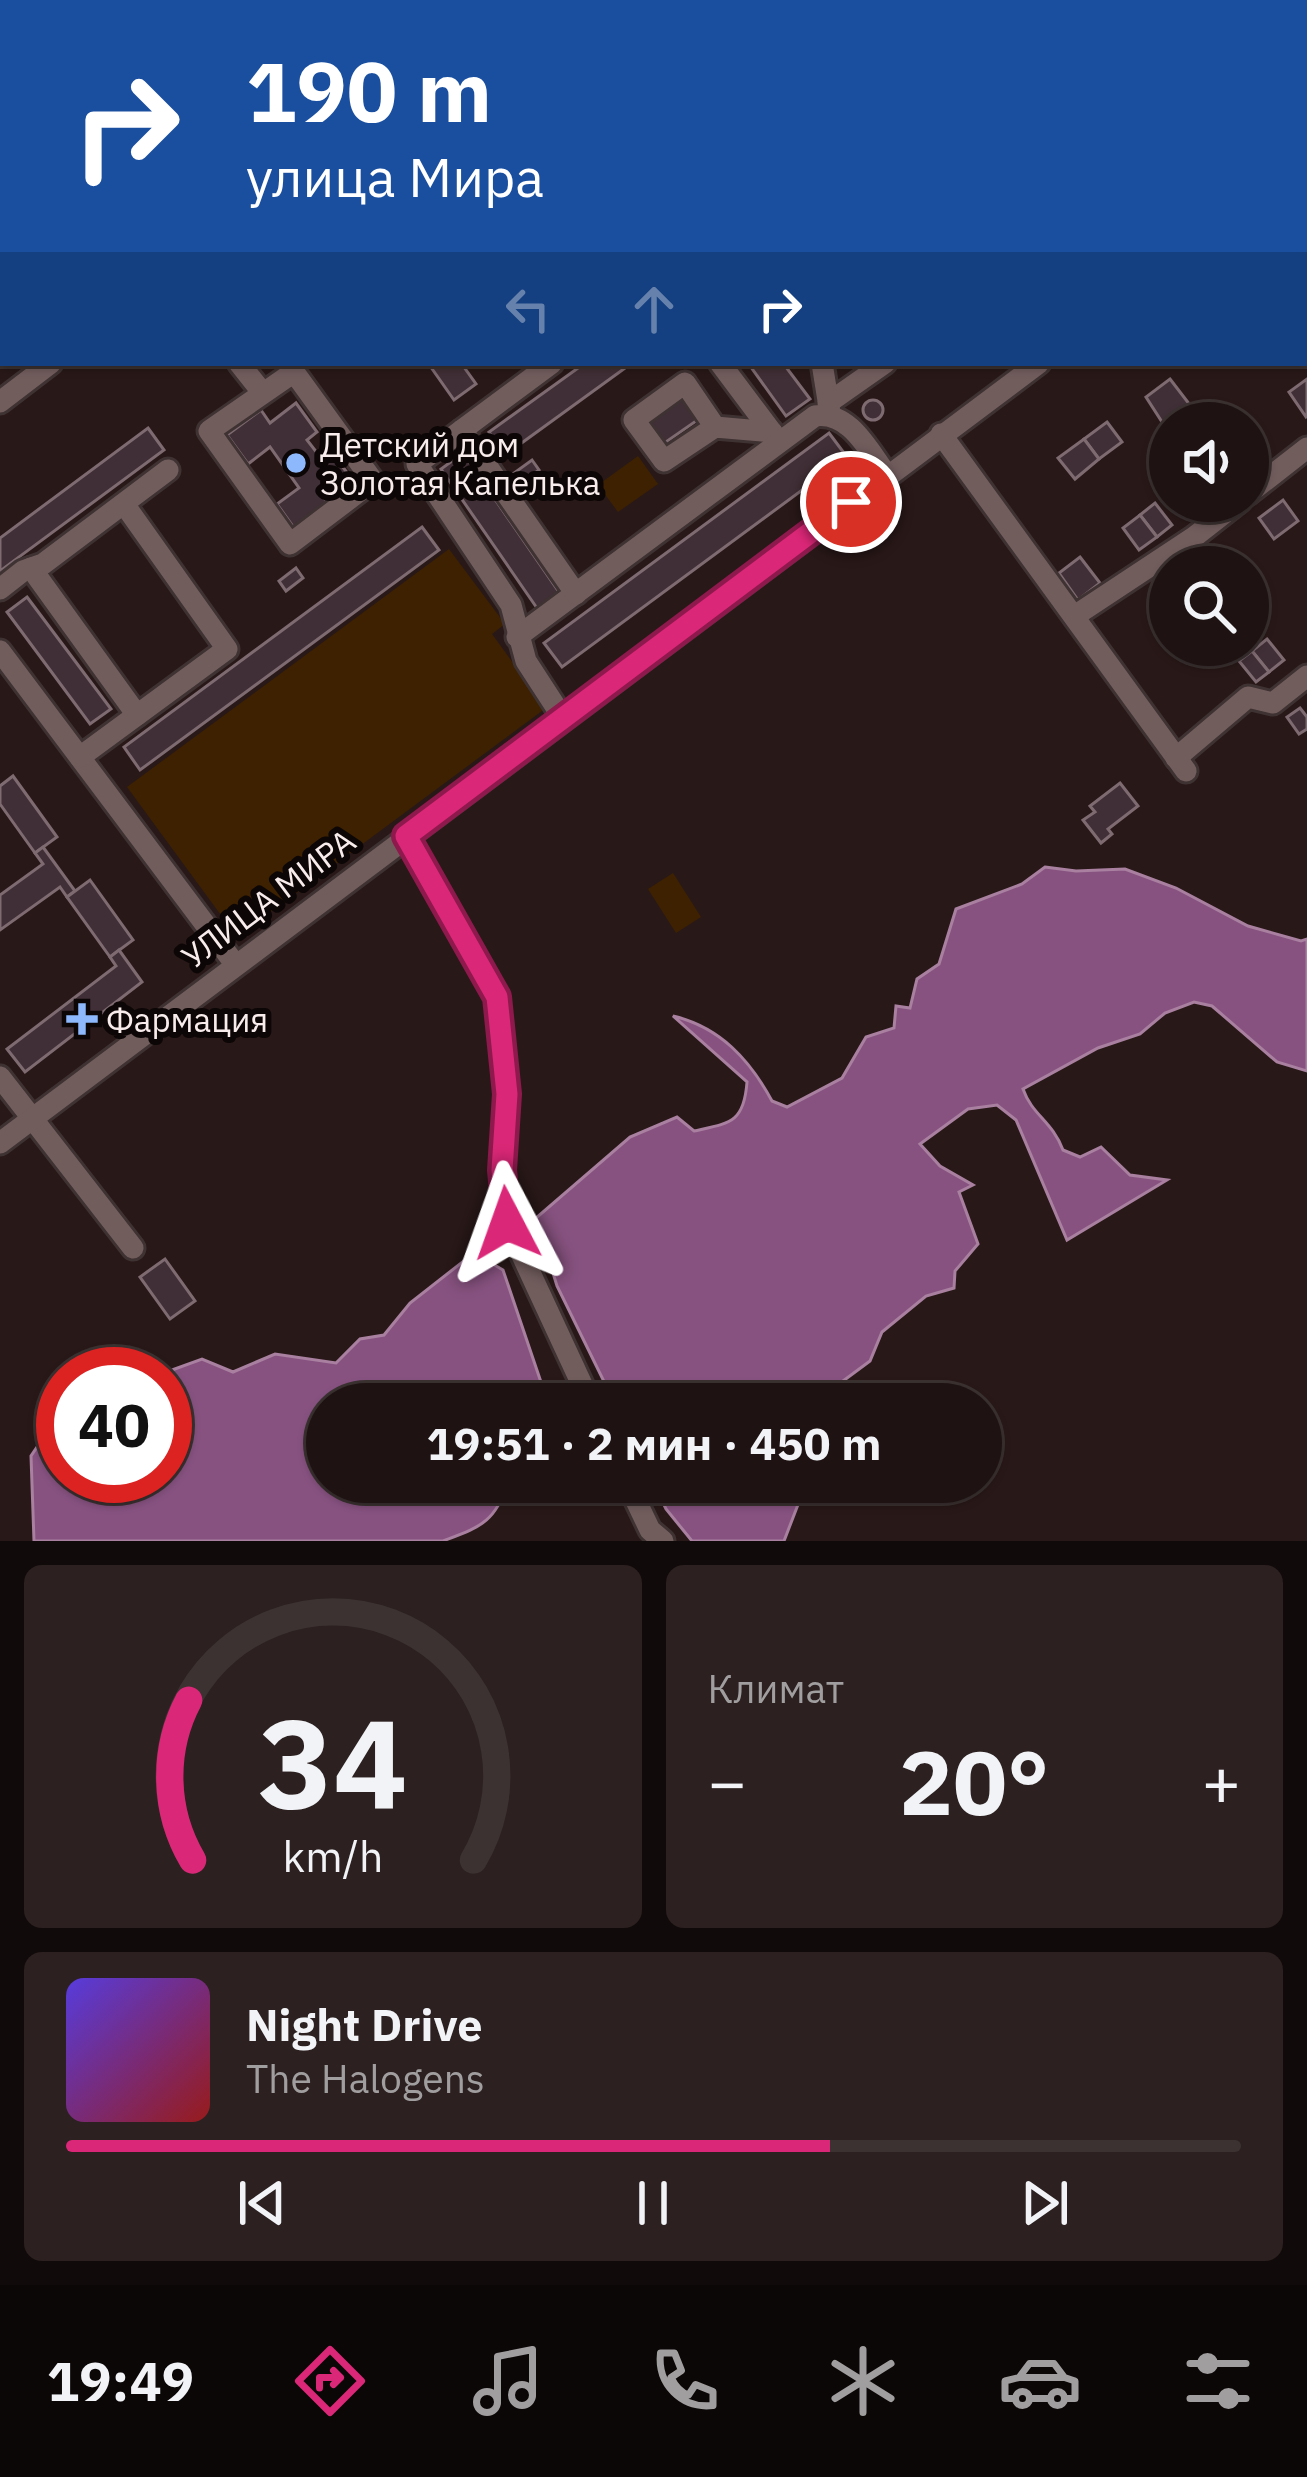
<!DOCTYPE html>
<html lang="ru">
<head>
<meta charset="utf-8">
<style>
	body { margin:0; font-family:"IBM Plex Sans",sans-serif; background:#2c2020; color:#f1f3f6; height:100vh; display:flex; flex-direction:column; font-size:45px; white-space:nowrap }
	* { box-sizing:border-box; margin:0 }
	p { font-size:39px; color:#a19e9f }
	.icon { flex:none; width:66px; height:66px; fill:none; stroke:currentColor; stroke-width:2; stroke-linecap:round; stroke-linejoin:round }
	.map { position:relative; height:1541px; overflow:hidden }
	.details { display:flex; flex-direction:column; gap:24px; padding:24px; background:#110a0a; flex:1 }
	.details>* { flex:none }
	.hud { position:absolute; left:0px; top:0px; width:1308px; height:366px; box-shadow:0 3px 9px #0004,0 0 0 3px #3c3232; background:#1a4fa0; color:#fff; overflow:hidden }
	.fabs { position:absolute; left:1149px; top:402px; display:grid; gap:24px }
	.fabs a { display:grid; place-items:center; width:120px; height:120px; border-radius:50%; background:#1f1212; box-shadow:0 3px 9px #0004,0 0 0 3px #3c3232; font-size:60px }
	.speed { position:absolute; left:36px; top:1347px; display:flex; gap:24px; font-size:60px; font-weight:700; text-align:center }
	.speed>* { display:grid; place-content:center; width:156px; height:156px; border-radius:50%; background:#1f1212; box-shadow:0 3px 9px #0004,0 0 0 3px #3c3232; line-height:1 }
	.speed .limit { border:18px solid #d22; background:#fff; color:#111 }
	.pin { position:absolute; display:grid; place-items:center; width:102px; height:102px; color:#fff; margin:-51px; border:6px solid #fff; border-radius:50%; box-shadow:0 3px 12px #0007 }
	.me { position:absolute; width:132px; margin:-66px; rotate:356deg; stroke-linejoin:round; filter:drop-shadow(0 0 9px #0008) }
	.turn { display:flex; align-items:center; gap:42px; height:252px; padding:0 48px; font-size:54px }
	.turn .icon { width:156px; height:156px; stroke-width:2.5 }
	.turn b { display:block; font-size:84px; line-height:102px }
	.lanes { display:flex; align-items:center; height:114px; padding:0 48px; background:#0003; justify-content:center; gap:60px; direction:ltr }
	.lanes .off { opacity:.35 }
	.big { font-size:90px; font-weight:700; line-height:1.1 }
	.details .card { flex:1; display:flex; flex-direction:column; justify-content:center; gap:18px; min-width:0; padding:0 42px; border-radius:18px; background:#2c2020 }
	.details .dial { align-items:center; gap:0 }
	.dial svg { height:312px; overflow:visible; fill:none; stroke:#3c3232; stroke-width:7; stroke-linecap:round; text-anchor:middle }
	.dial text { fill:#f1f3f6; stroke:none }
	.song { display:flex; align-items:center; gap:36px }
	.cover { width:144px; height:144px; border-radius:18px; background:linear-gradient(135deg,hsl(250 70% 55%),hsl(0 70% 35%)) }
	.played { height:12px; border-radius:6px; background:linear-gradient(90deg,#db2777 65%,#3c3232 65%) }
	.keys { display:flex; justify-content:space-around; direction:ltr }
	.heat { display:flex; justify-content:space-between; align-items:center; font-size:66px; direction:ltr }
	.details .tiles { flex:1; display:grid; gap:24px; grid-template-columns:1fr 1fr }
	.card:last-child { grid-column:span 2 }
	.trip { position:absolute; left:306px; top:1383px; width:696px; height:120px; border-radius:60px; background:#1f1212; box-shadow:0 3px 9px #0004,0 0 0 3px #3c3232; font-weight:700; line-height:120px; text-align:center }
	.tabs { display:flex; height:192px; justify-content:space-around; align-items:center; background:#0c0707; color:#a19e9f }
	.tabs .icon { width:84px; height:84px }
	.tabs .active { color:#db2777 }
	.tabs b { font-size:54px; color:#f1f3f6 }
	.map>svg:first-child { display:block }
</style>
</head>
<body>
<div class="map">
<svg width="1307" height="1541" viewBox="0 0 1307 1541">
	<rect width="100%" height="100%" fill="#291818"/>
	<polygon fill="#392121" points="853,0 1054,0 1056,3 849,3"/>
	<g fill="#3d2100">
		<polygon points="638,456 658,484 618,512 598,485"/>
		<polygon points="449,549 505,624 492,634 546,708 237,937 127,787"/>
		<polygon points="673,873 701,917 676,933 648,889"/>
	</g>
	<g fill="#875280" stroke="#a980a0" stroke-width="3">
		<path d="M1045,867L1076,871L1125,869L1176,888L1248,926L1301,941L1307,939V1071L1277,1062L1212,1006L1194,1002L1165,1013L1140,1034L1098,1048L1023,1089C1032,1115 1052,1121 1063,1150L1080,1157L1101,1147L1130,1175L1167,1180L1067,1240L1016,1120L997,1105L968,1109L920,1144L940,1166L973,1185L959,1192L978,1244L955,1271L954,1288L926,1296L882,1332L870,1361L812,1404H615L557,1286L536,1218L630,1137L677,1117L694,1131C730,1123 744,1123 747,1082L673,1016C720,1027 750,1060 772,1101L787,1107L842,1078L866,1037L894,1028L896,1006L910,1008L917,979L939,964L956,909L1022,884Z"/>
		<path d="M474,1253L503,1270L545,1394L540,1404H327V1482H509C494,1523 482,1526 443,1541H34L31,1456L62,1410L63,1476H165V1374H161L202,1359L233,1372L275,1354L336,1363L360,1339L384,1335L410,1303Z"/>
		<polygon points="653,1482 799,1482 799,1502 784,1541 692,1541 666,1509"/>
	</g>
	<g fill="#402f36" stroke="#7e6a71" stroke-width="3">
		<polygon points="582,0 628,0 578,3"/>
		<polygon points="428,363 461,363 476,384 454,400"/>
		<polygon points="585,363 632,363 505,455 489,432"/>
		<polygon points="748,363 783,363 810,399 786,416"/>
		<polygon points="1170,379 1190,405 1164,425 1146,397"/>
		<polygon points="1307,379 1307,416 1306,417 1289,392"/>
		<polygon points="682,396 699,419 663,444 647,422"/>
		<circle cx="873" cy="410" r="10"/>
		<polygon points="296,403 317,432 307,440 321,458 331,451 351,478 324,498 331,507 297,532 277,504 299,488 270,447 248,464 227,435 261,410 270,423"/>
		<polygon points="1107,422 1122,442 1099,459 1084,439"/>
		<polygon points="148,428 164,450 0,571 0,538"/>
		<polygon points="829,433 847,457 562,667 544,643"/>
		<polygon points="1084,439 1099,459 1075,479 1058,458"/>
		<polygon points="463,453 561,595 539,611 441,469"/>
		<polygon points="532,460 539,470 521,483 514,473"/>
		<polygon points="1283,500 1298,521 1274,539 1259,518"/>
		<polygon points="1155,503 1172,525 1157,537 1140,515"/>
		<polygon points="1140,515 1157,537 1139,550 1123,528"/>
		<polygon points="422,527 439,550 140,770 124,747"/>
		<polygon points="1080,557 1100,583 1078,600 1059,573"/>
		<polygon points="296,568 303,578 286,591 279,581"/>
		<polygon points="27,597 111,709 90,724 7,612"/>
		<polygon points="1267,639 1284,660 1269,672 1252,651"/>
		<polygon points="1252,651 1269,672 1256,682 1239,661"/>
		<polygon points="1300,708 1307,717 1307,729 1299,734 1287,717"/>
		<polygon points="13,776 57,837 35,853 0,804 0,786"/>
		<polygon points="1120,783 1138,806 1108,829 1112,834 1101,843 1083,820 1095,812 1090,806"/>
		<polygon points="43,847 75,891 67,897 60,887 0,930 0,895 43,864 35,853"/>
		<polygon points="90,880 133,940 110,957 67,897"/>
		<polygon points="119,950 142,982 25,1072 7,1049 116,966 110,957"/>
		<polygon points="165,1259 195,1301 170,1319 140,1277"/>
	</g>
	<g fill="none" stroke-linecap="round" stroke-linejoin="round">
		<defs>
			<g id="minor">
				<polyline points="1081,0 1083,3"/>
				<polyline points="88,3 92,0"/>
				<polyline points="524,3 528,0"/>
				<polyline points="679,3 683,0"/>
				<polyline points="773,3 777,0"/>
				<polyline points="0,69 3,67"/>
				<polyline points="1305,171 1307,170"/>
				<polyline points="0,257 3,255"/>
				<polyline points="1305,302 1307,305"/>
				<polyline points="239,363 262,392"/>
				<polyline points="720,363 777,439"/>
				<polyline points="822,363 830,413"/>
				<polygon points="294,372 373,481 290,544 209,431"/>
				<polyline points="0,402 51,363"/>
				<polyline points="828,403 885,363"/>
				<polyline points="715,427 664,461 634,420 685,383 715,427 772,432"/>
				<polyline points="462,430 552,363"/>
				<polyline points="941,434 1186,771"/>
				<polyline points="1248,494 1307,448"/>
				<polyline points="31,568 137,715"/>
				<polyline points="0,589 23,571 43,564 168,470"/>
				<polyline points="1076,615 1194,537 1240,501"/>
				<path d="M517,637L815,416C850,411 868,450 887,475"/>
				<polyline points="0,651 235,964"/>
				<polyline points="563,718 526,661 511,605 417,464 462,430 576,594"/>
				<polyline points="80,757 227,649 124,504"/>
				<polyline points="1176,758 1248,697 1273,703 1307,676"/>
				<polyline points="406,836 497,997 507,1094 502,1170 507,1223 591,1404"/>
				<polyline points="0,1077 133,1248"/>
				<polyline points="0,1143 1039,363"/>
				<polyline points="627,1482 650,1530 663,1541"/>
			</g>
		</defs>
		<use href="#minor" stroke="#3f3232" stroke-width="27"/>
		<use href="#minor" stroke="#725d5d" stroke-width="21"/>
	</g>
	<g fill="none" stroke-linecap="round" stroke-linejoin="round">
		<defs>
			<polyline id="route" points="507,1223 502,1170 507,1094 497,997 406,836 851,502"/>
		</defs>
		<use href="#route" stroke="#8e194d" stroke-width="30"/>
		<use href="#route" stroke="#db2777" stroke-width="21"/>
	</g>
	<g fill="#8db9fc" stroke="#0c0606" stroke-width="4.5">
		<circle cx="296" cy="463" r="12"/>
		<path d="M76 1001h12v12h12v12h-12v12h-12v-12h-12v-12h12z"/>
	</g>
	<g text-anchor="middle" dominant-baseline="central" stroke-width="12" stroke-linejoin="round" paint-order="stroke">
		<g font-size="33" fill="#f8ecec" stroke="#0c0606" text-anchor="start">
			<text x="320" y="444">Детский дом<tspan x="320" dy="38">Золотая Капелька</tspan></text>
			<text x="106" y="1019">Фармация</text>
		</g>
		<g font-size="33" fill="#f8ecec" stroke="#0c0606">
			<text transform="translate(268 898) rotate(-37)">УЛИЦА МИРА</text>
		</g>
	</g>
</svg>
<div class="fabs">
<a><svg class="icon" aria-label="sound" viewBox="0 0 24 24"><path d="M4 9h4l5-4v14l-5-4H4zM17 9q2 3 0 6"/></svg></a>
<a><svg class="icon" aria-label="search" viewBox="0 0 24 24"><circle cx="10" cy="10" r="6"/><path d="M15 15l6 6"/></svg></a>
</div>
<div class="speed"><div class="limit">40</div></div>
<div class="pin" style="left:851px;top:502px;background:#d93025"><svg class="icon" aria-label="arrive" viewBox="0 0 24 24"><path d="M6 21V4h12l-3 4 3 4H6"/></svg></div>
<svg class="me" style="left:507px;top:1223px" viewBox="-20 -20 40 40"><path d="M0-17L14 15 0 8-14 15z" fill="#db2777" stroke="#fff" stroke-width="4"/></svg>
<div class="trip">19:51 · 2 мин · 450 m</div>
<div class="hud">
<div class="turn"><svg class="icon" aria-label="right" viewBox="0 0 24 24"><path d="M7 20v-9h11M14 6l5 5-5 5"/></svg><div><b>190 m</b>улица Мира</div></div>
<div class="lanes"><svg class="icon off" aria-label="left" viewBox="0 0 24 24"><path d="M17 20v-9H6M10 6l-5 5 5 5"/></svg><svg class="icon off" aria-label="ahead" viewBox="0 0 24 24"><path d="M12 20V5M6 11l6-6 6 6"/></svg><svg class="icon" aria-label="right" viewBox="0 0 24 24"><path d="M7 20v-9h11M14 6l5 5-5 5"/></svg></div>
</div>
</div>
<section class="details">
<div class="tiles">
<div class="card dial"><svg viewBox="0 0 100 80">
<path d="M14 69A42 42 0 1 1 86 69"/>
<path d="M14 69A42 42 0 0 1 13 28" stroke="#db2777"/>
<text x="50" y="56" font-size="32" font-weight="700">34</text>
<text x="50" y="72" font-size="11">km/h</text>
</svg></div>
<div class="card"><p>Климат</p>
<div class="heat"><a>−</a><b class="big">20°</b><a>+</a></div>
</div>
<div class="card">
<div class="song"><i class="cover"></i><div><b>Night Drive</b><p>The Halogens</p></div></div>
<div class="played"></div>
<div class="keys"><svg class="icon" aria-label="previous" viewBox="0 0 24 24"><path d="M18 5L8 12l10 7zM5 5v14"/></svg><svg class="icon" aria-label="pause" viewBox="0 0 24 24"><path d="M8 5v14M16 5v14"/></svg><svg class="icon" aria-label="next" viewBox="0 0 24 24"><path d="M6 5l10 7-10 7zM19 5v14"/></svg></div>
</div>
</div>
</section>
<nav class="tabs">
<b>19:49</b>
<svg class="icon active" aria-label="directions" viewBox="0 0 24 24"><path d="M12 3l9 9-9 9-9-9zM9 14v-3h6M13 9l2 2-2 2"/></svg>
<svg class="icon" aria-label="music" viewBox="0 0 24 24"><path d="M9 18V5l10-2v13"/><circle cx="6" cy="18" r="3"/><circle cx="16" cy="16" r="3"/></svg>
<svg class="icon" aria-label="phone" viewBox="0 0 24 24"><path d="M5 4h4l2 5-3 2q2 4 5 5l2-3 5 2v4C11 20 4 13 5 4z"/></svg>
<svg class="icon" aria-label="climate" viewBox="0 0 24 24"><path d="M12 3v18M4 7l16 10M4 17L20 7"/></svg>
<svg class="icon" aria-label="car" viewBox="0 0 24 24"><path d="M5 17H2v-5l4-1 3-4h7l3 4 3 1v5h-3M9 17h6M6 11h13"/><circle cx="7" cy="17" r="2"/><circle cx="17" cy="17" r="2"/></svg>
<svg class="icon" aria-label="filters" viewBox="0 0 24 24"><path d="M4 7h16M4 17h16"/><circle cx="9" cy="7" r="2"/><circle cx="15" cy="17" r="2"/></svg>
</nav>
</body>
</html>
